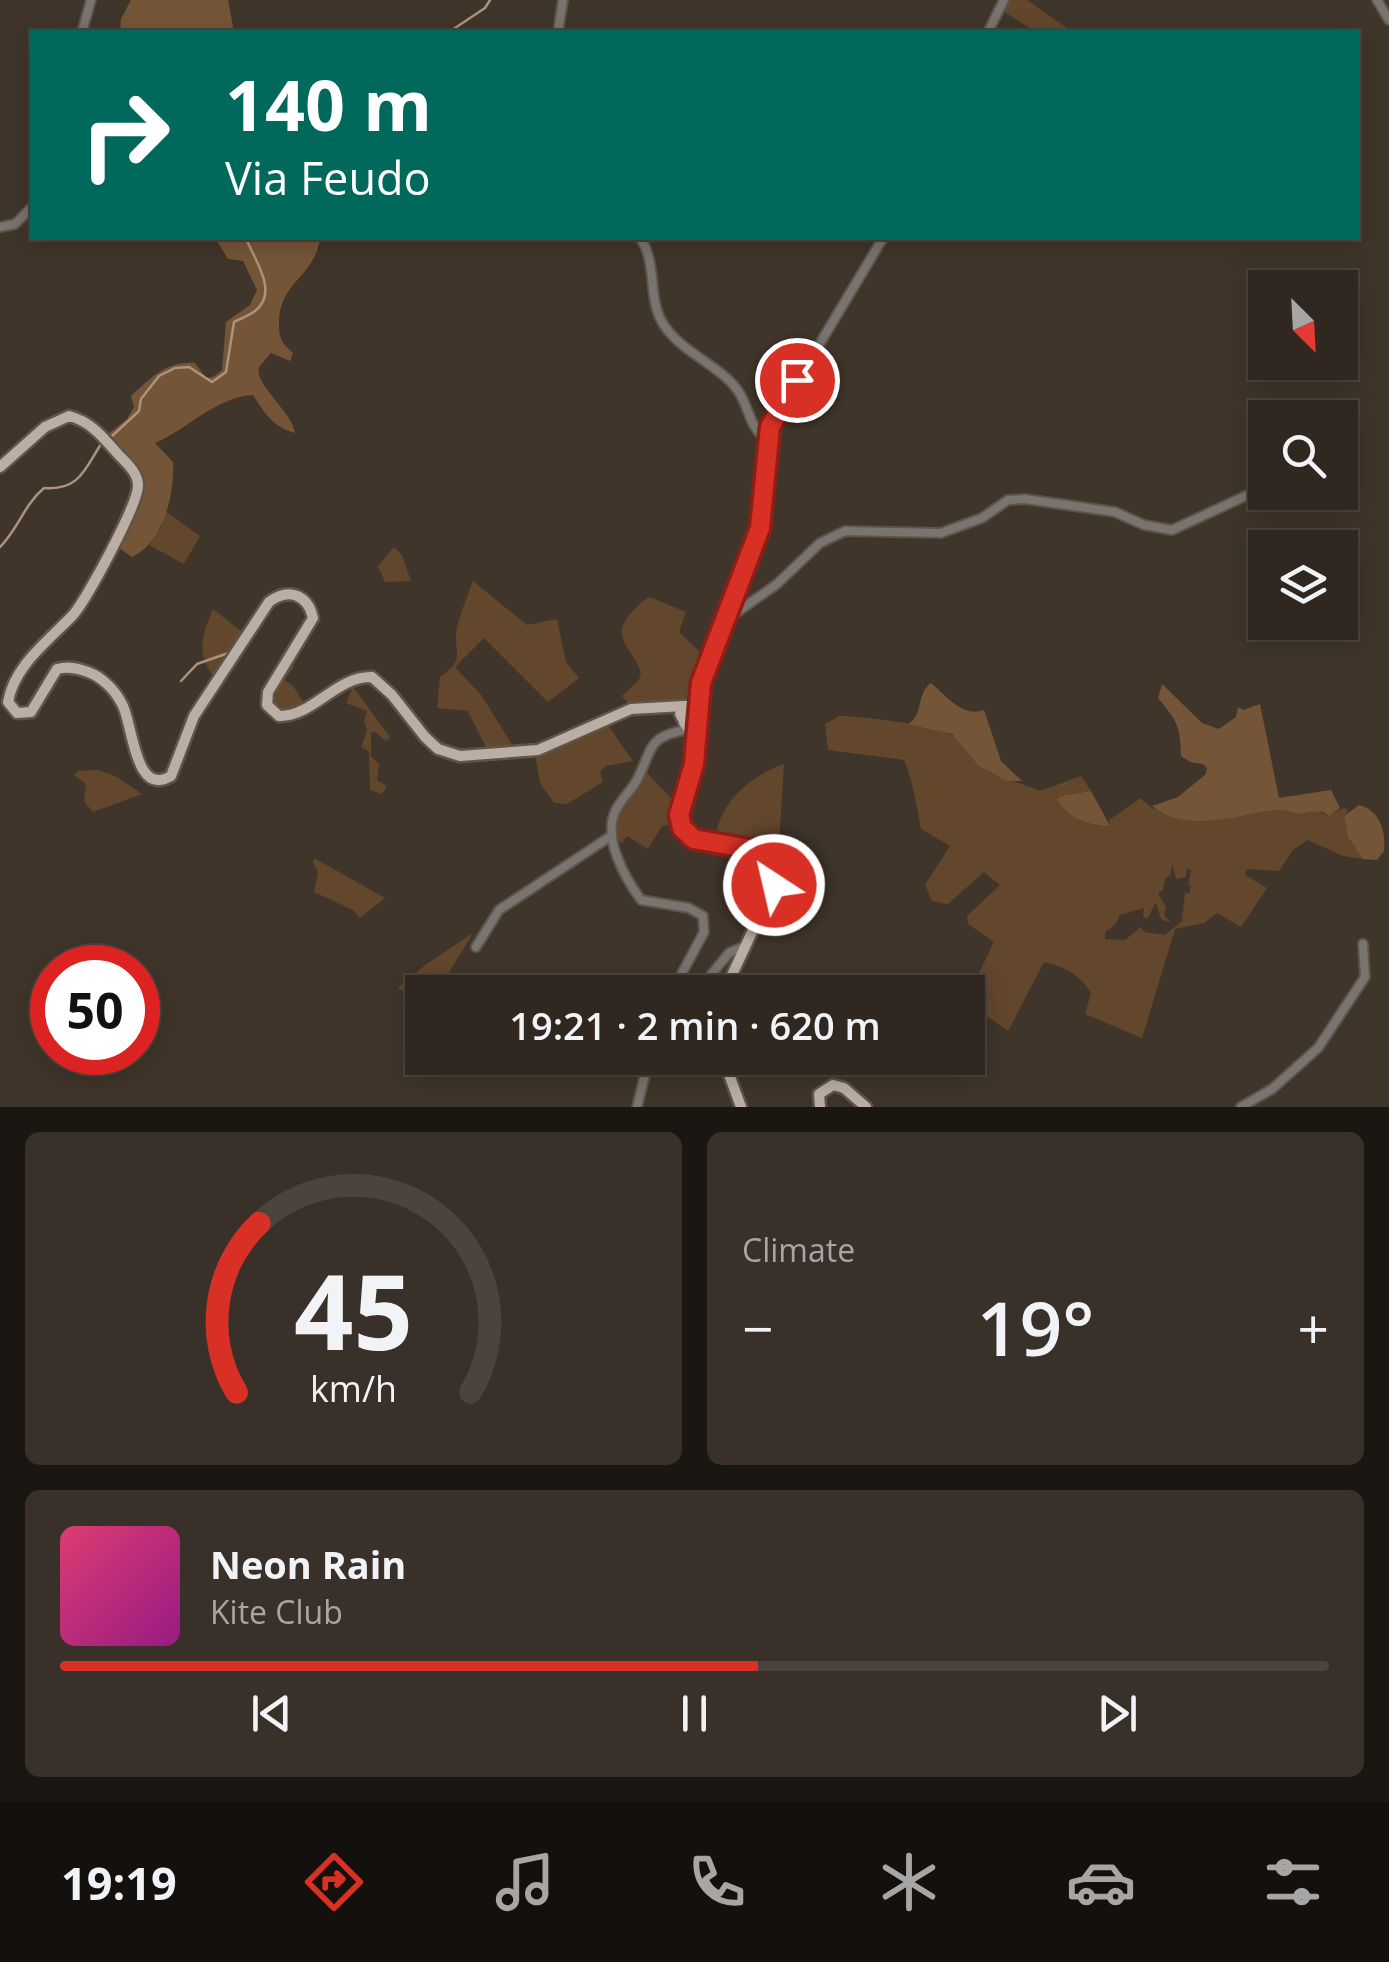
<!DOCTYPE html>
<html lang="en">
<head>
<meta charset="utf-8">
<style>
	body { margin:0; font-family:"Open Sans",sans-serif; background:#383029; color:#f1f3f6; height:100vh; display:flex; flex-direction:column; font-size:38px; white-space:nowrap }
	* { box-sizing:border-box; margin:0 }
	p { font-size:32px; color:#a8a6a5 }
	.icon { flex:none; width:55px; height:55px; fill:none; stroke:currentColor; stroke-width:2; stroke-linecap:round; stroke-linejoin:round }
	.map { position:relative; height:1107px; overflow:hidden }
	.panel { display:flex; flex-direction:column; gap:25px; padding:25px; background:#1a1612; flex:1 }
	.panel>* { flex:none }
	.guide { position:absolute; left:30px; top:30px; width:1330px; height:210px; border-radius:0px; box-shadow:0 5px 25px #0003,0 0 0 2px #4b443e; background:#00695c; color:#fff; overflow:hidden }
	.needle { width:65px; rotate:156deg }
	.buttons { position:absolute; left:1248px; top:270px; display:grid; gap:20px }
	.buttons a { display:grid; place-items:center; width:110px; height:110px; border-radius:0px; background:#302820; box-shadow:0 5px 25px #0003,0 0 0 2px #4b443e; font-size:50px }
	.speed { position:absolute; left:30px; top:945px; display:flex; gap:20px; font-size:50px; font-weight:700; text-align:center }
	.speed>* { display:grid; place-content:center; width:130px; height:130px; border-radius:50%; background:#302820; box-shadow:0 5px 25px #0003,0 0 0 2px #4b443e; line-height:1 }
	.speed .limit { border:15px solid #d22; background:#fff; color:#111 }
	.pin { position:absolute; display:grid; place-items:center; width:85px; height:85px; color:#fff; margin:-42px; border:5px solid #fff; border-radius:50%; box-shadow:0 2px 10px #0007 }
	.me { position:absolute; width:110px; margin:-55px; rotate:325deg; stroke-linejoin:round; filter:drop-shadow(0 0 8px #0008) }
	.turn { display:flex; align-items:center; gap:35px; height:210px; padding:0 30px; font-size:45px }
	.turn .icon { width:130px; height:130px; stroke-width:2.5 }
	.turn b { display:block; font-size:70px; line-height:85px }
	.big { font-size:75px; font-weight:600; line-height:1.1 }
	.panel .widget { flex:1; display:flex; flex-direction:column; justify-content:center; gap:15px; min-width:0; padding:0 35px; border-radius:15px; background:#383029 }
	.panel .dial { align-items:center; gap:0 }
	.dial svg { height:260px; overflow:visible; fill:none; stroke:#4b443e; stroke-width:7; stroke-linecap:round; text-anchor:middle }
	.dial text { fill:#f1f3f6; stroke:none }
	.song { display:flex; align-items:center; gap:30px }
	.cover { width:120px; height:120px; border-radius:15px; background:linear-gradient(135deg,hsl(340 70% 55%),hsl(310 70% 35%)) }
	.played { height:10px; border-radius:5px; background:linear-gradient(90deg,#d93025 55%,#4b443e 55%) }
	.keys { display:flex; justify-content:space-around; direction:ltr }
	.heat { display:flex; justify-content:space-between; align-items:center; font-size:55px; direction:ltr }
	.panel .tiles { flex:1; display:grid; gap:25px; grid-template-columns:1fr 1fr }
	.widget:last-child { grid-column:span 2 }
	.trip { position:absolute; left:405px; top:975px; width:580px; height:100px; border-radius:0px; background:#302820; box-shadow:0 5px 25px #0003,0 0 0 2px #4b443e; font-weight:600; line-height:100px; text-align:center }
	.menu { display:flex; height:160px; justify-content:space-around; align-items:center; background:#13100d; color:#a8a6a5 }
	.menu .icon { width:70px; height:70px }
	.menu .selected { color:#d93025 }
	.menu b { font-size:45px; color:#f1f3f6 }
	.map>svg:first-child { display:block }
</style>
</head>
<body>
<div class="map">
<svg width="1389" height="1107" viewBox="0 0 1389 1107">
	<rect width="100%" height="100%" fill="#40352a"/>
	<g fill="#63472c" fill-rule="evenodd">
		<polygon points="1010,0 1027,0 1073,32 1036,32 1003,11"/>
		<polygon points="165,511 200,536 184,564 149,545 161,527"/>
		<polygon points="394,547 402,555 411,581 385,582 378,566"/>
		<path d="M473,581L527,625L557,619L566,662L579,678L548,702L484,638L455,667L482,696L511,743V749L488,751L468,711L437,708L440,677C468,658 452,653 457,628C460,612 468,596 473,581Z"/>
		<path d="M650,597L686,612L679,632L699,651C695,673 697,712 661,704C647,701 643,699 628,703L622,696L639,680L641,672C632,647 609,637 631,613C638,606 641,601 650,597Z"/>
		<path d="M213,609L246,635L215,678C195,656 202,634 213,609Z"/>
		<path d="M291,665L294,667L284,680L293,686L305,704L282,713L273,706C270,689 282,678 291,665Z"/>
		<polygon points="353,687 390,737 386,741 375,732 371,733 371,756 379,764 377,780 387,786 382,794 370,790 369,751 361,747 367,731 364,721 367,711 346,703"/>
		<path d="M839,716C861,716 941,725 956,738C967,746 972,760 983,768C1001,780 1021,782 1040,791L1081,776L1091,791L1061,796C1073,815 1086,828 1110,826L1109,820L1141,798C1172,833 1234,817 1275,810C1283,809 1290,813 1298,814C1310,814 1317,809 1328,815L1344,808L1348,810L1344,816L1348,837L1363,859L1343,856L1308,840L1293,850L1279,871L1247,869L1245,875L1267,888L1241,927L1217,913L1204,923L1175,929L1142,1038L1085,1014L1091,993C1080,974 1064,967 1044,962L1008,1031L968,1003V996L994,942L968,924L967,916L1000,885L984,872L948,904L932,901L925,885L950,846L921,829C917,809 913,780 904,760L828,750L825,724ZM1172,864L1176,879L1186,877L1187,868L1191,871L1188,886L1191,885L1189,894L1185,892L1182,921L1165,935L1144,932L1141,927L1125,940L1105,939V932L1115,925L1120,915L1144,908L1143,916L1147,919L1156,902L1161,919L1171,923L1164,915L1166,908L1158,893L1163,890L1165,879L1171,874Z"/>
		<polygon points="607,724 633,761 606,766 600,772 603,782 567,804 554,803 540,783 535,754 548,752"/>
		<path d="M784,764L778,861L762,846L720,839L716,835C721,801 752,775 784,764Z"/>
		<polygon points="98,770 117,777 142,794 93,812 84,801 86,784 74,775 78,771"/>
		<polygon points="646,772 677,804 676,823 662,826 648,849 627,836 622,843 615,837 620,809"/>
		<polygon points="314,858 385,898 360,918 353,910 314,892 318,872 313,863"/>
		<polygon points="473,933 450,971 442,992 422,992 422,1003 398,988 425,965"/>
	</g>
	<g fill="#755538">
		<polygon points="131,0 228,0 234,32 120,32 121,19"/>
		<path d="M215,238H320C315,278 278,281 279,325C279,339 282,343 293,353L290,361L271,353C270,354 260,366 259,367C253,383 293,413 295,433C273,427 265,414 253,395C216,397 188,429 155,443L173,462C175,494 163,543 132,557L118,547C144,491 151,482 108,434L127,419L134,407L131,396C151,378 166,361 195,363L206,378L213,377L222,370L226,322L250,305L257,290L243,261L228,259Z"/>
		<path d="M931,683C947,696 962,718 984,710L1001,761L1022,781H1007L979,766L952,734L908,724C924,715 916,693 931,683Z"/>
		<path d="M1162,684L1202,723L1219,729L1236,717L1238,707L1243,710L1260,704L1279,798L1331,790L1340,808L1329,816L1324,812C1316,811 1308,813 1300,814C1292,814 1284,809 1276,810C1239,815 1184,834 1152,806L1178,797L1206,774L1207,768L1203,764L1190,762L1181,756C1180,726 1178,722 1158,698Z"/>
		<path d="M1091,791L1110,826C1091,827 1066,817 1057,799L1061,796Z"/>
		<path d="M1359,805C1380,810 1386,832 1384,851L1377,860L1363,859L1348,837L1344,816Z"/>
	</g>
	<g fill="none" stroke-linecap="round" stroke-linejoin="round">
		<g stroke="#ac937c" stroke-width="2.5">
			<polyline points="449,32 485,8 490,0"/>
			<path d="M111,437L139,411L141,399L159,376L175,368L189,367L212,382L226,372L234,322C240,319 250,315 255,311C280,292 253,258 246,238"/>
			<path d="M0,547C18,529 24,505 44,488C79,491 85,469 101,444"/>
			<polyline points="181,681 197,664 234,651"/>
		</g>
		<defs>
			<g id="minor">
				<polyline points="1377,0 1389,20"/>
				<polyline points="82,32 91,0"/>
				<polyline points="558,32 563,0"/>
				<polyline points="988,32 1004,0"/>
				<polyline points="0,227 15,224 32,207"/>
				<path d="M640,238C657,261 648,295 661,320C678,353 723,365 740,394C752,415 747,422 767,441"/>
				<polyline points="722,623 777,584 820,543 845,531 941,533 982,518 1008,500 1025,499 1115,512 1144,525 1172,530 1250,494"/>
				<polyline points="698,710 701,683 714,644 759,528 770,427 883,238"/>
				<polyline points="476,947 499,910 611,836"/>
				<path d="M672,992L704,932L703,916L689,908L641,900C625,878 603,839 615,812C620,800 631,791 637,780C654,747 646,737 689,729"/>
				<polyline points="697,992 729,953 743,947"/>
				<polyline points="637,1107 649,1058"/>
				<polyline points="1241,1107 1272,1089 1318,1048 1365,977 1363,944"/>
			</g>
			<g id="major">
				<path d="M0,467L45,427L69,416C90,421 103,437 117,453C125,462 138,472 138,485C139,503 86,601 72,616C48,641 14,666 8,702L17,713L31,712L57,669C68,666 77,668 88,672C102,677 115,690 122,704C133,723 134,798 171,776L194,716L269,602C289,587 308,595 313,618L268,692L267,705L279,716C313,717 336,676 372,677L392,695L425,737L438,749L460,756L538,750L631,709L684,706"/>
				<polyline points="698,719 694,764 680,810 682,828 698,840 760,851 773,871 774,885 724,992"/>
				<polyline points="684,723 694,723 698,719 698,711 694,706 684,706 680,714 695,741"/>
				<polyline points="723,1058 741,1107"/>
				<polyline points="820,1107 819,1094 833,1085 844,1088 866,1107"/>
			</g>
		</defs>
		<use href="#minor" stroke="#5e544a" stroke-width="12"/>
		<use href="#major" stroke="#5e544a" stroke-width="15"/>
		<use href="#minor" stroke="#79746f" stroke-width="8"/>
		<use href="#major" stroke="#bbafa5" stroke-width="10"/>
	</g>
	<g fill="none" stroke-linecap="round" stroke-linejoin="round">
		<defs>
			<polyline id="route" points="774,885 773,870 760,851 694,839 682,828 679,815 694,764 701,683 760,528 770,427 797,380"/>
		</defs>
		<use href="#route" stroke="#8d1f18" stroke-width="25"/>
		<use href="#route" stroke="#d93025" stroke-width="18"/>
	</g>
</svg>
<div class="buttons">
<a><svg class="needle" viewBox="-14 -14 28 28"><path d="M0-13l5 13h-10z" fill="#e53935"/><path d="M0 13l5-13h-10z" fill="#a8a6a5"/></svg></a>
<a><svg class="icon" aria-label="search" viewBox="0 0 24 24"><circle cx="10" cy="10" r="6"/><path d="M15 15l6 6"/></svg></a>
<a><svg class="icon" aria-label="layers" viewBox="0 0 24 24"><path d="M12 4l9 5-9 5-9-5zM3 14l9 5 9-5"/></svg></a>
</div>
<div class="speed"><div class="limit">50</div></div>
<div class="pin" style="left:797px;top:380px;background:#d93025"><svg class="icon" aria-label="arrive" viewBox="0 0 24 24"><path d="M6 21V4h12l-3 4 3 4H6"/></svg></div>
<svg class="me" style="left:774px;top:885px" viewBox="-20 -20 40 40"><circle r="17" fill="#d93025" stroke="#fff" stroke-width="3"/><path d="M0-11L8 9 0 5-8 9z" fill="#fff"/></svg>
<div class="trip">19:21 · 2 min · 620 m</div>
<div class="guide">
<div class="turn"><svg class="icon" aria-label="right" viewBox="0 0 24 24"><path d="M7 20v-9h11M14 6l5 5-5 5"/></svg><div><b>140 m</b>Via Feudo</div></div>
</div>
</div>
<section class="panel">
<div class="tiles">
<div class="widget dial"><svg viewBox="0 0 100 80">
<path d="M14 69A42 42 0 1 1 86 69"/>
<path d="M14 69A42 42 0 0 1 21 17" stroke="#d93025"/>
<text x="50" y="56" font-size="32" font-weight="700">45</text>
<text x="50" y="72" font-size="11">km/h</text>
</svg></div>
<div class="widget"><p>Climate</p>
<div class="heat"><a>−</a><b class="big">19°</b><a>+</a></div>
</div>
<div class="widget">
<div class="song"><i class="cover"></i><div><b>Neon Rain</b><p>Kite Club</p></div></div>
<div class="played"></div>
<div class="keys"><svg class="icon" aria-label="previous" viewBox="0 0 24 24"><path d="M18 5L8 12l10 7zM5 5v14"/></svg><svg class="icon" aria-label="pause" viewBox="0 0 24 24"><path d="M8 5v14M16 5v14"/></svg><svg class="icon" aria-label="next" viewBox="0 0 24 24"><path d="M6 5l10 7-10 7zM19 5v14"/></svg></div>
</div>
</div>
</section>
<nav class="menu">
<b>19:19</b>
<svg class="icon selected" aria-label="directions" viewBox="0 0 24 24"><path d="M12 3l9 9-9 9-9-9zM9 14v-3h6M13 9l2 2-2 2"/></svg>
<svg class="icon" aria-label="music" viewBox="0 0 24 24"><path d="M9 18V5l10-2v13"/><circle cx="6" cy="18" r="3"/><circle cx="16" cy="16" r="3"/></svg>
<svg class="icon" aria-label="phone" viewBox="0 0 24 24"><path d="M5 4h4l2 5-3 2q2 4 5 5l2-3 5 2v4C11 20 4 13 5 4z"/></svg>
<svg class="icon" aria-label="climate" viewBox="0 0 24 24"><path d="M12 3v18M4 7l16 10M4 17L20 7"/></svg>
<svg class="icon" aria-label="car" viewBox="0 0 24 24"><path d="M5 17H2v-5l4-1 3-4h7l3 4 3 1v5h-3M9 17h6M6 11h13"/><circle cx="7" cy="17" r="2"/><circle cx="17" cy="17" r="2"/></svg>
<svg class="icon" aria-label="filters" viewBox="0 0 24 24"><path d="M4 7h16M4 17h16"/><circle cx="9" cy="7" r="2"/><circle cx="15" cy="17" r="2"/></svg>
</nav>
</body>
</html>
